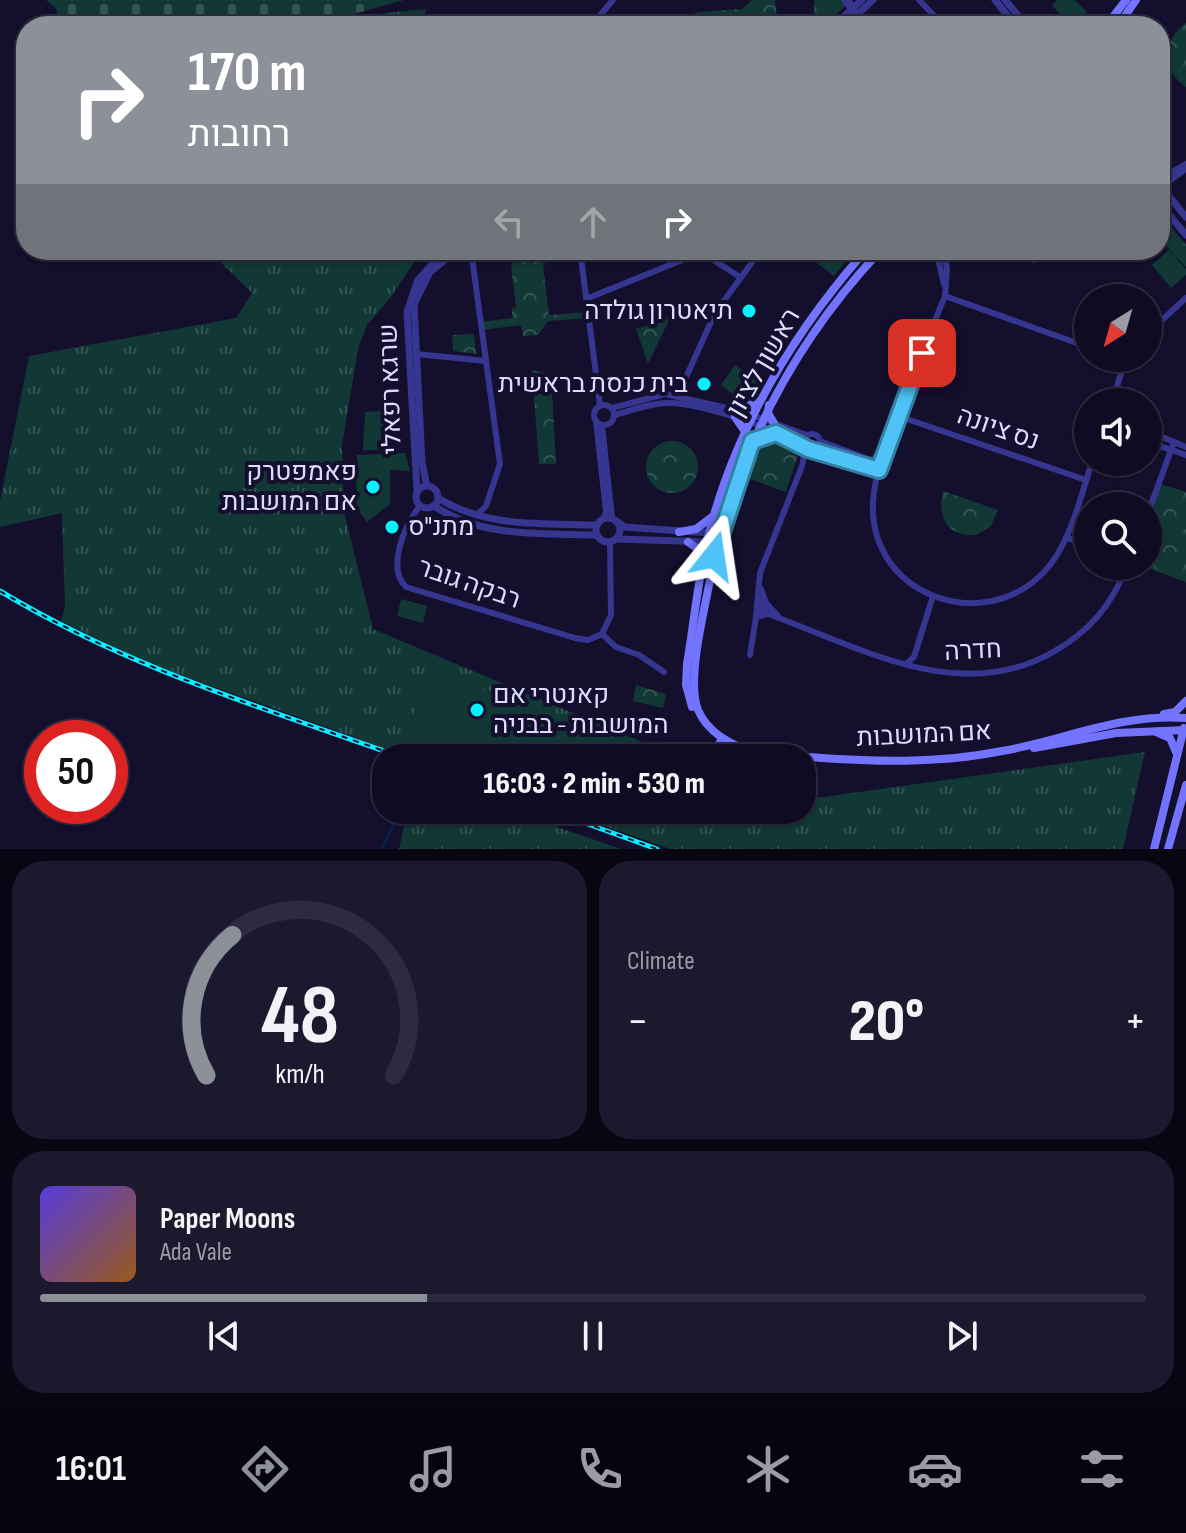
<!DOCTYPE html>
<html lang="en">
<head>
<meta charset="utf-8">
<style>
	body { margin:0; font-family:"Sofia Sans Condensed",Heebo,sans-serif; background:#1c192f; color:#f1f3f6; height:100vh; display:flex; flex-direction:column; font-size:30px; white-space:nowrap }
	* { box-sizing:border-box; margin:0 }
	p { font-size:26px; color:#9b9ba5 }
	.icon { flex:none; width:44px; height:44px; fill:none; stroke:currentColor; stroke-width:2; stroke-linecap:round; stroke-linejoin:round }
	.map { position:relative; height:849px; overflow:hidden }
	.side { display:flex; flex-direction:column; gap:12px; padding:12px; background:#080613; flex:1 }
	.side>* { flex:none }
	.hud { position:absolute; left:16px; top:16px; width:1154px; height:244px; border-radius:32px; box-shadow:0 2px 6px #0004,0 0 0 2px #2e2b40; background:#8c9099; color:#fff; overflow:hidden }
	.needle { width:52px; rotate:217deg }
	.buttons { position:absolute; left:1074px; top:284px; display:grid; gap:16px }
	.buttons a { display:grid; place-items:center; width:88px; height:88px; border-radius:50%; background:#0e0b22; box-shadow:0 2px 6px #0004,0 0 0 2px #2e2b40; font-size:40px }
	.speed { position:absolute; left:24px; top:720px; display:flex; gap:16px; font-size:40px; font-weight:700; text-align:center }
	.speed>* { display:grid; place-content:center; width:104px; height:104px; border-radius:50%; background:#0e0b22; box-shadow:0 2px 6px #0004,0 0 0 2px #2e2b40; line-height:1 }
	.speed .limit { border:12px solid #d22; background:#fff; color:#111 }
	.pin { position:absolute; display:grid; place-items:center; width:68px; height:68px; color:#fff; margin:-34px; border-radius:16px; box-shadow:0 4px 12px #0006 }
	.me { position:absolute; width:88px; margin:-44px; rotate:15deg; stroke-linejoin:round; filter:drop-shadow(0 0 6px #0008) }
	.turn { display:flex; align-items:center; gap:28px; height:168px; padding:0 40px; font-size:36px }
	.turn .icon { width:104px; height:104px; stroke-width:2.5 }
	.turn b { display:block; font-size:56px; line-height:68px }
	.lanes { display:flex; align-items:center; height:76px; padding:0 40px; background:#0003; justify-content:center; gap:40px; direction:ltr }
	.lanes .off { opacity:.35 }
	.big { font-size:60px; font-weight:800; line-height:1.1 }
	.side .widget { flex:1; display:flex; flex-direction:column; justify-content:center; gap:12px; min-width:0; padding:0 28px; border-radius:32px; background:#1c192f }
	.side .dial { align-items:center; gap:0 }
	.dial svg { height:208px; overflow:visible; fill:none; stroke:#2e2b40; stroke-width:7; stroke-linecap:round; text-anchor:middle }
	.dial text { fill:#f1f3f6; stroke:none }
	.song { display:flex; align-items:center; gap:24px }
	.cover { width:96px; height:96px; border-radius:12px; background:linear-gradient(135deg,hsl(250 70% 55%),hsl(30 70% 35%)) }
	.played { height:8px; border-radius:4px; background:linear-gradient(90deg,#8c9099 35%,#2e2b40 35%) }
	.keys { display:flex; justify-content:space-around; direction:ltr }
	.heat { display:flex; justify-content:space-between; align-items:center; font-size:44px; direction:ltr }
	.side .tiles { flex:1; display:grid; gap:12px; grid-template-columns:1fr 1fr }
	.widget:last-child { grid-column:span 2 }
	.trip { position:absolute; left:372px; top:744px; width:444px; height:80px; border-radius:32px; background:#0e0b22; box-shadow:0 2px 6px #0004,0 0 0 2px #2e2b40; font-weight:800; line-height:80px; text-align:center }
	.menu { display:flex; height:128px; justify-content:space-around; align-items:center; background:#06040e; color:#9b9ba5 }
	.menu .icon { width:56px; height:56px }
	.menu .active { color:#8c9099 }
	.menu b { font-size:36px; color:#f1f3f6 }
	.map>svg:first-child { display:block }
</style>
</head>
<body>
<div class="map">
<svg width="1186" height="849" viewBox="0 0 1186 849">
	<defs>
		<pattern id="grass-tufts" width="24" height="20" patternUnits="userSpaceOnUse" patternTransform="scale(2)"><rect width="24" height="20" fill="#113835"/><path d="M3 7l-1-3M5 7V3M7 7l1-3M15 17l-1-3M17 17v-4M19 17l1-3" fill="none" stroke="#335453"/></pattern>
		<pattern id="cemetery-stones" width="16" height="16" patternUnits="userSpaceOnUse" patternTransform="scale(2)"><rect width="16" height="16" fill="#113835"/><path d="M2 7V4a2 2 0 0 1 4 0v3zM10 15v-3a2 2 0 0 1 4 0v3z" fill="#335453"/></pattern>
		<pattern id="park-crowns" width="20" height="18" patternUnits="userSpaceOnUse" patternTransform="scale(2)"><rect width="20" height="18" fill="#113835"/><path d="M2 6a3 3 0 1 1 6 0M12 15a3 3 0 1 1 6 0" fill="none" stroke="#335453"/></pattern>
	</defs>
	<rect width="100%" height="100%" fill="#130f2d"/>
	<g fill="url(#grass-tufts)">
		<polygon points="426,9 420,26 345,26 385,13"/>
		<polygon points="208,250 422,250 391,297 367,325 358,349 342,446 344,512 373,629 680,758 412,758 147,663 61,621 65,608 62,513 0,527 0,501 29,356 236,318 252,293"/>
		<polygon points="1145,752 1123,849 670,849 560,810 802,810 802,800"/>
		<polygon points="408,810 508,810 621,849 399,849"/>
	</g>
	<polygon fill="url(#cemetery-stones)" points="46,0 404,0 310,26 59,26 56,8"/>
	<g fill="url(#park-crowns)">
		<polygon points="752,0 775,0 778,26 662,26 698,12 742,9"/>
		<polygon points="814,0 842,0 845,6 825,26 820,26 814,13"/>
		<path d="M1186,23V87C1161,71 1162,40 1186,23Z"/>
		<polygon points="1160,213 1186,245 1186,267 1160,240"/>
		<polygon points="522,250 539,250 535,256 546,264 543,265 549,315 588,312 589,318 548,321 538,335 523,336 521,325 481,330 480,322 512,318 512,308 516,307 511,265"/>
		<polygon points="670,318 648,364 636,329"/>
		<polygon points="474,334 476,354 453,351 452,335"/>
		<polygon points="532,370 551,374 556,464 539,464"/>
		<polygon points="770,440 799,452 786,492 747,478 759,444"/>
		<circle cx="672" cy="467" r="26"/>
		<polygon points="1160,484 1186,492 1186,582 1143,566 1148,566 1148,516"/>
		<path d="M943,491L998,510L991,526L976,535C947,537 937,517 943,491Z"/>
		<polygon points="636,685 666,694 663,708 633,701"/>
	</g>
	<g fill="#113835">
		<polygon points="1057,0 1075,0 1087,12 1073,26 1052,6"/>
		<polygon points="813,250 839,250 849,258 834,276 809,257"/>
		<polygon points="1169,250 1186,269 1186,275 1171,288 1152,265"/>
		<polygon points="735,365 762,385 747,405 721,385"/>
		<polygon points="384,411 384,450 363,450 365,412"/>
		<polygon points="405,453 410,471 390,470 390,504 367,522 356,507 357,455"/>
		<polygon points="401,599 427,606 423,623 397,616"/>
		<polygon points="430,668 581,726 689,758 584,758 550,754 547,758 458,758 451,750 407,732"/>
	</g>
	<g fill="none" stroke-linecap="round" stroke-linejoin="round">
		<g stroke="#06244f" stroke-width="2">
			<polyline points="418,758 420,754"/>
			<polyline points="382,849 400,810"/>
		</g>
		<g stroke="#363690" stroke-width="6">
			<polyline points="844,0 854,13"/>
			<polyline points="849,0 862,26"/>
			<polyline points="919,0 944,26"/>
			<polyline points="591,26 613,0"/>
			<polyline points="1160,179 1186,164"/>
			<polyline points="1165,192 1169,181 1186,169"/>
			<polyline points="471,250 500,464 486,506 477,515"/>
			<polyline points="580,250 600,405"/>
			<polyline points="936,250 944,284"/>
			<path d="M943,250L947,269L945,296C923,351 876,447 873,503C869,594 981,636 1043,573C1070,546 1080,498 1092,462"/>
			<polyline points="1006,250 1034,260"/>
			<polyline points="942,258 960,250"/>
			<polyline points="945,296 1088,347"/>
			<polyline points="586,299 692,256 707,256 740,277"/>
			<polyline points="1148,333 1186,298"/>
			<polyline points="416,354 486,361"/>
			<polyline points="678,395 715,313 761,250"/>
			<polyline points="1112,402 1126,358"/>
			<circle cx="604" cy="415" r="10"/>
			<polyline points="612,408 665,394 740,411 807,435"/>
			<path d="M615,415C632,410 651,403 669,403C701,403 775,429 804,445"/>
			<polyline points="898,416 1086,480"/>
			<polyline points="596,421 606,511 604,518"/>
			<polyline points="602,425 612,518"/>
			<polyline points="1148,431 1186,447"/>
			<circle cx="812" cy="442" r="8"/>
			<polyline points="820,441 871,460 882,454"/>
			<polyline points="1148,442 1186,455"/>
			<polyline points="815,449 879,470"/>
			<path d="M420,506C405,524 386,568 406,587L575,638L588,640L602,634"/>
			<polyline points="1148,513 1174,442"/>
			<polyline points="1066,537 1088,546"/>
			<polyline points="761,589 766,603 778,616"/>
			<path d="M758,600L768,614C860,647 959,706 1053,652C1089,632 1112,605 1127,566"/>
			<polyline points="768,614 756,617 760,573 802,466 806,447"/>
			<polyline points="602,634 611,615 610,542"/>
			<polyline points="602,634 616,647 639,655 664,672"/>
			<polyline points="750,655 756,617 766,603"/>
			<polyline points="906,664 914,657 933,596"/>
		</g>
		<g stroke="#363690" stroke-width="7">
			<polyline points="995,0 1016,26"/>
			<polyline points="1005,0 1027,26"/>
			<polyline points="833,26 862,0"/>
			<polyline points="845,26 873,0"/>
			<polyline points="1160,185 1186,217"/>
			<polyline points="1160,204 1186,235"/>
			<circle cx="427" cy="497" r="11"/>
			<polyline points="427,486 422,463 414,304 430,272 457,250"/>
			<polyline points="417,491 407,312 418,280 445,250"/>
			<path d="M438,498C486,528 542,523 597,525"/>
			<path d="M434,506C482,538 541,533 597,535"/>
			<circle cx="608" cy="530" r="12"/>
			<polyline points="618,522 625,527 709,533 717,540"/>
			<polyline points="616,539 712,542"/>
		</g>
		<g stroke="#7274ff" stroke-width="8">
			<polyline points="1106,26 1126,0"/>
			<polyline points="1118,26 1136,0"/>
			<path d="M881,250C790,346 733,460 708,590C702,620 687,683 698,710C708,733 732,746 754,752C771,757 792,756 809,757C873,762 938,764 1002,751C1065,740 1121,713 1186,718"/>
			<polyline points="769,405 768,413 775,425"/>
			<polyline points="740,411 756,402"/>
			<polyline points="735,417 746,433"/>
			<polyline points="752,440 776,433"/>
			<polyline points="679,532 696,529 712,517"/>
			<polyline points="688,542 698,549 701,559"/>
			<path d="M692,707L686,685L687,664C694,622 698,579 708,537C735,429 793,333 866,250"/>
			<polyline points="1164,714 1175,712 1186,701"/>
			<polyline points="1156,732 1170,738 1176,752"/>
			<polyline points="720,742 754,758"/>
			<polyline points="1034,748 1116,733 1186,730"/>
			<polyline points="1154,849 1184,728"/>
			<polyline points="1168,849 1186,785"/>
		</g>
		<defs>
			<g id="rail">
				<path d="M0,591C126,667 266,709 404,758"/>
				<polyline points="549,810 657,849"/>
			</g>
		</defs>
		<use href="#rail" stroke="#07f0ff" stroke-width="5"/>
		<use href="#rail" stroke="#130f2d" stroke-width="2" stroke-dasharray="6" stroke-linecap="butt"/>
	</g>
	<g fill="none" stroke-linecap="round" stroke-linejoin="round">
		<defs>
			<polyline id="route" points="714,556 752,441 776,433 808,449 879,470 922,353"/>
		</defs>
		<use href="#route" stroke="#337fa1" stroke-width="20"/>
		<use href="#route" stroke="#4fc3f7" stroke-width="14"/>
	</g>
	<g fill="#07f0ff" stroke="#130f2d" stroke-width="3">
		<circle cx="749" cy="311" r="8"/>
		<circle cx="704" cy="384" r="8"/>
		<circle cx="373" cy="487" r="8"/>
		<circle cx="392" cy="527" r="8"/>
		<circle cx="477" cy="710" r="8"/>
	</g>
	<g text-anchor="middle" dominant-baseline="central" stroke-width="8" stroke-linejoin="round" paint-order="stroke">
		<g font-size="26" fill="#dedbff" stroke="#130f2d" text-anchor="end">
			<text x="733" y="311">תיאטרון גולדה</text>
			<text x="688" y="384">בית כנסת בראשית</text>
			<text x="357" y="472">פאמפטרק<tspan x="357" dy="30">אם המושבות</tspan></text>
			<text x="408" y="527" text-anchor="start">מתנ"ס</text>
			<text x="493" y="695" text-anchor="start">קאנטרי אם<tspan x="493" dy="30">המושבות - בבניה</tspan></text>
		</g>
		<g font-size="26" fill="#dedbff" stroke="#130f2d">
			<text transform="translate(764 363) rotate(-60)">ראשון לציון</text>
			<text transform="translate(391 389) rotate(-92)">שרגא רפאלי</text>
			<text transform="translate(998 429) rotate(19)">נס ציונה</text>
			<text transform="translate(469 584) rotate(19)">רבקה גובר</text>
			<text transform="translate(973 651) rotate(-3)">חדרה</text>
			<text transform="translate(924 735) rotate(-3)">אם המושבות</text>
		</g>
	</g>
</svg>
<div class="buttons">
<a><svg class="needle" viewBox="-14 -14 28 28"><path d="M0-13l5 13h-10z" fill="#e53935"/><path d="M0 13l5-13h-10z" fill="#9b9ba5"/></svg></a>
<a><svg class="icon" aria-label="sound" viewBox="0 0 24 24"><path d="M4 9h4l5-4v14l-5-4H4zM17 9q2 3 0 6"/></svg></a>
<a><svg class="icon" aria-label="search" viewBox="0 0 24 24"><circle cx="10" cy="10" r="6"/><path d="M15 15l6 6"/></svg></a>
</div>
<div class="speed"><div class="limit">50</div></div>
<div class="pin" style="left:922px;top:353px;background:#d93025"><svg class="icon" aria-label="arrive" viewBox="0 0 24 24"><path d="M6 21V4h12l-3 4 3 4H6"/></svg></div>
<svg class="me" style="left:714px;top:556px" viewBox="-20 -20 40 40"><path d="M0-17L14 15 0 8-14 15z" fill="#4fc3f7" stroke="#fff" stroke-width="4"/></svg>
<div class="trip">16:03 · 2 min · 530 m</div>
<div class="hud">
<div class="turn"><svg class="icon" aria-label="right" viewBox="0 0 24 24"><path d="M7 20v-9h11M14 6l5 5-5 5"/></svg><div><b>170 m</b>רחובות</div></div>
<div class="lanes"><svg class="icon off" aria-label="left" viewBox="0 0 24 24"><path d="M17 20v-9H6M10 6l-5 5 5 5"/></svg><svg class="icon off" aria-label="ahead" viewBox="0 0 24 24"><path d="M12 20V5M6 11l6-6 6 6"/></svg><svg class="icon" aria-label="right" viewBox="0 0 24 24"><path d="M7 20v-9h11M14 6l5 5-5 5"/></svg></div>
</div>
</div>
<section class="side">
<div class="tiles">
<div class="widget dial"><svg viewBox="0 0 100 80">
<path d="M14 69A42 42 0 1 1 86 69"/>
<path d="M14 69A42 42 0 0 1 24 15" stroke="#8c9099"/>
<text x="50" y="56" font-size="32" font-weight="700">48</text>
<text x="50" y="72" font-size="11">km/h</text>
</svg></div>
<div class="widget"><p>Climate</p>
<div class="heat"><a>−</a><b class="big">20°</b><a>+</a></div>
</div>
<div class="widget">
<div class="song"><i class="cover"></i><div><b>Paper Moons</b><p>Ada Vale</p></div></div>
<div class="played"></div>
<div class="keys"><svg class="icon" aria-label="previous" viewBox="0 0 24 24"><path d="M18 5L8 12l10 7zM5 5v14"/></svg><svg class="icon" aria-label="pause" viewBox="0 0 24 24"><path d="M8 5v14M16 5v14"/></svg><svg class="icon" aria-label="next" viewBox="0 0 24 24"><path d="M6 5l10 7-10 7zM19 5v14"/></svg></div>
</div>
</div>
</section>
<nav class="menu">
<b>16:01</b>
<svg class="icon active" aria-label="directions" viewBox="0 0 24 24"><path d="M12 3l9 9-9 9-9-9zM9 14v-3h6M13 9l2 2-2 2"/></svg>
<svg class="icon" aria-label="music" viewBox="0 0 24 24"><path d="M9 18V5l10-2v13"/><circle cx="6" cy="18" r="3"/><circle cx="16" cy="16" r="3"/></svg>
<svg class="icon" aria-label="phone" viewBox="0 0 24 24"><path d="M5 4h4l2 5-3 2q2 4 5 5l2-3 5 2v4C11 20 4 13 5 4z"/></svg>
<svg class="icon" aria-label="climate" viewBox="0 0 24 24"><path d="M12 3v18M4 7l16 10M4 17L20 7"/></svg>
<svg class="icon" aria-label="car" viewBox="0 0 24 24"><path d="M5 17H2v-5l4-1 3-4h7l3 4 3 1v5h-3M9 17h6M6 11h13"/><circle cx="7" cy="17" r="2"/><circle cx="17" cy="17" r="2"/></svg>
<svg class="icon" aria-label="filters" viewBox="0 0 24 24"><path d="M4 7h16M4 17h16"/><circle cx="9" cy="7" r="2"/><circle cx="15" cy="17" r="2"/></svg>
</nav>
</body>
</html>
